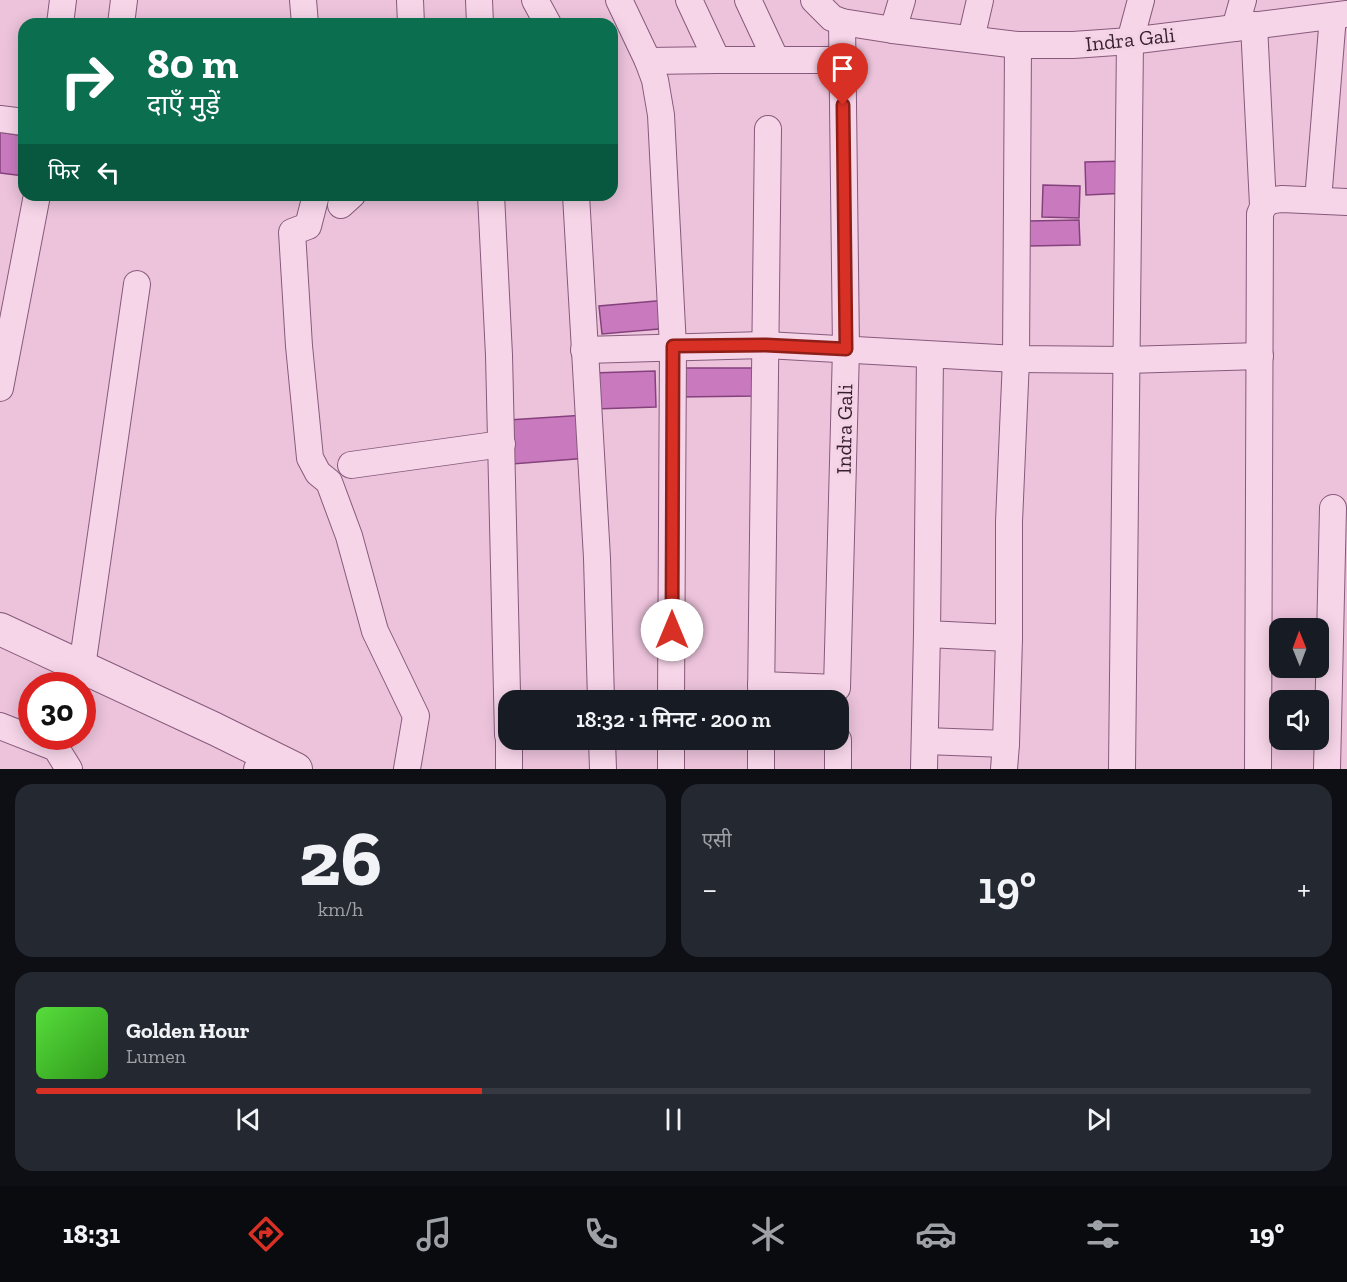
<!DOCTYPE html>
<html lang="hi">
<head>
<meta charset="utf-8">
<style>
	body { margin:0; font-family:"Zilla Slab","Noto Sans Devanagari",serif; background:#242831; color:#f1f3f6; height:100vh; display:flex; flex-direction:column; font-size:22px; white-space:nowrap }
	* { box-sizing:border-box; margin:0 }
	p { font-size:20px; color:#9ea1a6 }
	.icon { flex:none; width:33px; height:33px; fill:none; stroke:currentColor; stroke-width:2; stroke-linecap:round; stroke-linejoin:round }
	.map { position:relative; height:769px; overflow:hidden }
	.details { display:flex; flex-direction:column; gap:15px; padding:15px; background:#0d0f14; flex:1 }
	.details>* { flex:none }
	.banner { position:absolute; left:18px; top:18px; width:600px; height:183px; border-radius:18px; box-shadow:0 3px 15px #0003; background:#0b6e4f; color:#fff; overflow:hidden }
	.needle { width:39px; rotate:359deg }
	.tools { position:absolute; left:1269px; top:618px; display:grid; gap:12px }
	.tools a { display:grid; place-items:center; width:60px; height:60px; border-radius:12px; background:#171b24; box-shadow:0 3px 15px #0003; font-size:30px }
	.speed { position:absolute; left:18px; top:672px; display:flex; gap:12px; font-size:30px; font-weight:700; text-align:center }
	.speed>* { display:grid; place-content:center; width:78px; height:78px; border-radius:50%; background:#171b24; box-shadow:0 3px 15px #0003; line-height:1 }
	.speed .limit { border:9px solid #d22; background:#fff; color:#111 }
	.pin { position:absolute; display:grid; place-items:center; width:51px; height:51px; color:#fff; margin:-62px -26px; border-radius:50% 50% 50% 0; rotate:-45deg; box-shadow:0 0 6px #0007 }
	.pin .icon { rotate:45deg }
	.me { position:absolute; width:66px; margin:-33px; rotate:0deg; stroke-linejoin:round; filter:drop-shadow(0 0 4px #0008) }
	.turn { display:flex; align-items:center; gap:21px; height:126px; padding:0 30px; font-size:27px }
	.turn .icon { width:78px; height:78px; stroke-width:2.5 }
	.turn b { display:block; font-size:42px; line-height:51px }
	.then { display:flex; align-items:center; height:57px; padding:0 30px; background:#0003; gap:12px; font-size:22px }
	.big { font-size:45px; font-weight:600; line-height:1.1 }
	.details .card { flex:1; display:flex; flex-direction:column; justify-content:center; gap:9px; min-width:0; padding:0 21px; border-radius:18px; background:#242831 }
	.details .dial { align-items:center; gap:0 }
	.dial b { font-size:78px; line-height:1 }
	.song { display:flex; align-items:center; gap:18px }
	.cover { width:72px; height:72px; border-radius:9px; background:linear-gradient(135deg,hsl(110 70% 55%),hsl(110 70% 35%)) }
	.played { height:6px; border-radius:3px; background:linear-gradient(90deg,#d93025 35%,#363941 35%) }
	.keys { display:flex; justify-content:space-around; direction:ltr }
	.heat { display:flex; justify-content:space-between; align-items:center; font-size:33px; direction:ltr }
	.details .tiles { flex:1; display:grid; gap:15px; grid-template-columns:1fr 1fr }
	.card:last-child { grid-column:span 2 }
	.trip { position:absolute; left:498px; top:690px; width:351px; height:60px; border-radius:18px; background:#171b24; box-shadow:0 3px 15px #0003; font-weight:600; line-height:60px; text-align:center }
	.tabs { display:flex; height:96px; justify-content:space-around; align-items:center; background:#090b0e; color:#9ea1a6 }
	.tabs .icon { width:42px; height:42px }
	.tabs .on { color:#d93025 }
	.tabs b { font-size:27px; color:#f1f3f6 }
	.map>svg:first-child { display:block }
</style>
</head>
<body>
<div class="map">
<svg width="1347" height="769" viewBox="0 0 1347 769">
	<rect width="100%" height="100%" fill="#ecc3db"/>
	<g fill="#c97abf" stroke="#84417c" stroke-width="1.5">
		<polygon points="0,132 24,136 24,176 0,173"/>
		<polygon points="1127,161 1128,193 1086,195 1085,162"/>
		<polygon points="1043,185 1080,186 1079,218 1042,217"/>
		<polygon points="1079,220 1080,245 1029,246 1029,221"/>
		<polygon points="667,300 670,328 602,334 599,306"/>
		<polygon points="677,368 757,368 757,396 677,397"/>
		<polygon points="655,371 656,407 594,409 592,373"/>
		<polygon points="585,415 588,458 512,464 508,420"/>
	</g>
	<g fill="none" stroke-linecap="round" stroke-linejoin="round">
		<defs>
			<g id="minor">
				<polyline points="303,0 305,24"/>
				<polyline points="410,0 411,24"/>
				<polyline points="479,0 480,24"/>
				<polyline points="535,0 548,24"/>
				<polyline points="619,0 648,61 655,80 661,115 673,347 671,700"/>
				<polyline points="689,0 717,60 843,60"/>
				<polyline points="748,0 776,60"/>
				<polyline points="814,0 832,18 842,22 893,30 1018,45 1073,45 1130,41 1347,14"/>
				<polyline points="60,24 63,0"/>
				<polyline points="121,24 124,0"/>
				<polyline points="1254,25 1263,205"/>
				<polyline points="1235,28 1243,0"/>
				<polyline points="893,30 902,0"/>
				<polyline points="971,39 980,0"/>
				<polyline points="648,61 717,60"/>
				<polyline points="0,119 24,122"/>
				<polyline points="316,195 308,226 292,232 299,346 310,458 318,473 329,482 349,536 375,631 416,716 407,769"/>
				<polyline points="491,195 499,355 508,735"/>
				<polyline points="576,195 597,558 601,700"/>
				<polyline points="1318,200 1333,16"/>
				<polyline points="341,205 352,195"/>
				<polyline points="584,350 766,345 1016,359 1126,360 1260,356"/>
				<polyline points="930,355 927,634 1009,638"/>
				<polyline points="0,388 37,195"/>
				<polyline points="351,465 502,444"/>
				<polyline points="82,667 137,284"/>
				<polyline points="761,685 837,688 846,349 842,22"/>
				<polyline points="761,700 768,129"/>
				<polyline points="0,726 56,748 69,769"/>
				<polyline points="509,740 509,769"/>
				<polyline points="602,740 603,769"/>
				<polyline points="838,740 838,769"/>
				<polyline points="925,741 1006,744 1009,638 1009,522 1016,359 1018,45"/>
				<polyline points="257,769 293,768"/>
				<polyline points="671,769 671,740"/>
				<polyline points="761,769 761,740"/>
				<polyline points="924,769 927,634"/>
				<polyline points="1004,769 1006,744"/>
				<polyline points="1122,769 1130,41 1141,0"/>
				<path d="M1258,769L1260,214C1264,202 1270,200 1282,199L1347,202"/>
				<polyline points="1327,769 1333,508"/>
			</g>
			<polyline id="tertiary" points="0,629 215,729 296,769"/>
		</defs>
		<use href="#minor" stroke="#865a7b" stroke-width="28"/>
		<use href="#tertiary" stroke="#865a7b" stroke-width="34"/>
		<use href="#minor" stroke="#f7d5e9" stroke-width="26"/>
		<use href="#tertiary" stroke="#f7d5e9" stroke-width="32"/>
	</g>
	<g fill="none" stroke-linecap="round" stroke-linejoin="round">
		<defs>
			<polyline id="route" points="672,630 673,346 766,345 846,349 843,105"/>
		</defs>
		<use href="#route" stroke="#8d1f18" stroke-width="15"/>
		<use href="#route" stroke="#d93025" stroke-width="10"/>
	</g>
	<g text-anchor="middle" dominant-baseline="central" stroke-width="6" stroke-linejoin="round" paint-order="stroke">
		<g font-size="21" fill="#361e31" stroke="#f4d2e5">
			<text transform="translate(1130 39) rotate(-6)">Indra Gali</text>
			<text transform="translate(844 429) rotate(-89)">Indra Gali</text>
		</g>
	</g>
</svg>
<div class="tools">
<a><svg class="needle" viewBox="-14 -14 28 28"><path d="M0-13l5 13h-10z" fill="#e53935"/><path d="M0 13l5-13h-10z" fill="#9ea1a6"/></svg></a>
<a><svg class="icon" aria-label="sound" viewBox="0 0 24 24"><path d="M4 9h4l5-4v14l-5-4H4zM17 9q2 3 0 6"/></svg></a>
</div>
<div class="speed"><div class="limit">30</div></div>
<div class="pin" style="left:843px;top:105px;background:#d93025"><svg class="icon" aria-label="arrive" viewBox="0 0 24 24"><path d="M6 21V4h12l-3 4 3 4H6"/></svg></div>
<svg class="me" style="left:672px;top:630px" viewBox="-20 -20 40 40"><circle r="19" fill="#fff"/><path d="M0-13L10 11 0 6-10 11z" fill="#d93025"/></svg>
<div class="trip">18:32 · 1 मिनट · 200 m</div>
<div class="banner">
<div class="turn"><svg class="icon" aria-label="right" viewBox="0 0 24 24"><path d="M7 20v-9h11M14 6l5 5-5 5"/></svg><div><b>80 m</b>दाएँ मुड़ें</div></div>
<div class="then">फिर<svg class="icon" aria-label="left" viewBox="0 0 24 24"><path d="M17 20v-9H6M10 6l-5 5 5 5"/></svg></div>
</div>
</div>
<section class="details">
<div class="tiles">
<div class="card dial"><b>26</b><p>km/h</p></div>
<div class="card"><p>एसी</p>
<div class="heat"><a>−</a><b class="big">19°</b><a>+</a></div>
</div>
<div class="card">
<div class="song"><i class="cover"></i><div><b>Golden Hour</b><p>Lumen</p></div></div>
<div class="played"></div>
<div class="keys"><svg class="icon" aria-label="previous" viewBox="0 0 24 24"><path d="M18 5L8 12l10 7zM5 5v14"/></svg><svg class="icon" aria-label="pause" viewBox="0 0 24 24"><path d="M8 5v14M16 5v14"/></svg><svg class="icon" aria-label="next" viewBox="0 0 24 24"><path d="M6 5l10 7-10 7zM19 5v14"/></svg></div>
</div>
</div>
</section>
<nav class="tabs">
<b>18:31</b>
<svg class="icon on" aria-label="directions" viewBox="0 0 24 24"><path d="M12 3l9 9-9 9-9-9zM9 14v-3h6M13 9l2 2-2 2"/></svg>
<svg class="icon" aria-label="music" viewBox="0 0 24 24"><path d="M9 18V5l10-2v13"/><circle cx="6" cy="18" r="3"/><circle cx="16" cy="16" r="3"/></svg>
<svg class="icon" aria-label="phone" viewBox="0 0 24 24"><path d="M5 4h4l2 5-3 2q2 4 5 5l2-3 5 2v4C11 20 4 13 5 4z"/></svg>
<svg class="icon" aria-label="climate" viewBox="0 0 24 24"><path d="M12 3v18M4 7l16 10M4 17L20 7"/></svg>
<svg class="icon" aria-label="car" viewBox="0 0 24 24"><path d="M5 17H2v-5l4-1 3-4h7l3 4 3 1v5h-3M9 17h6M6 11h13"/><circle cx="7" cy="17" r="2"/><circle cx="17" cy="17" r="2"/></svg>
<svg class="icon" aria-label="filters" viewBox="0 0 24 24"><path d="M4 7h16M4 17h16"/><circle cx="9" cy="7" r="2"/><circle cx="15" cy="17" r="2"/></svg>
<b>19°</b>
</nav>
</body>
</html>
